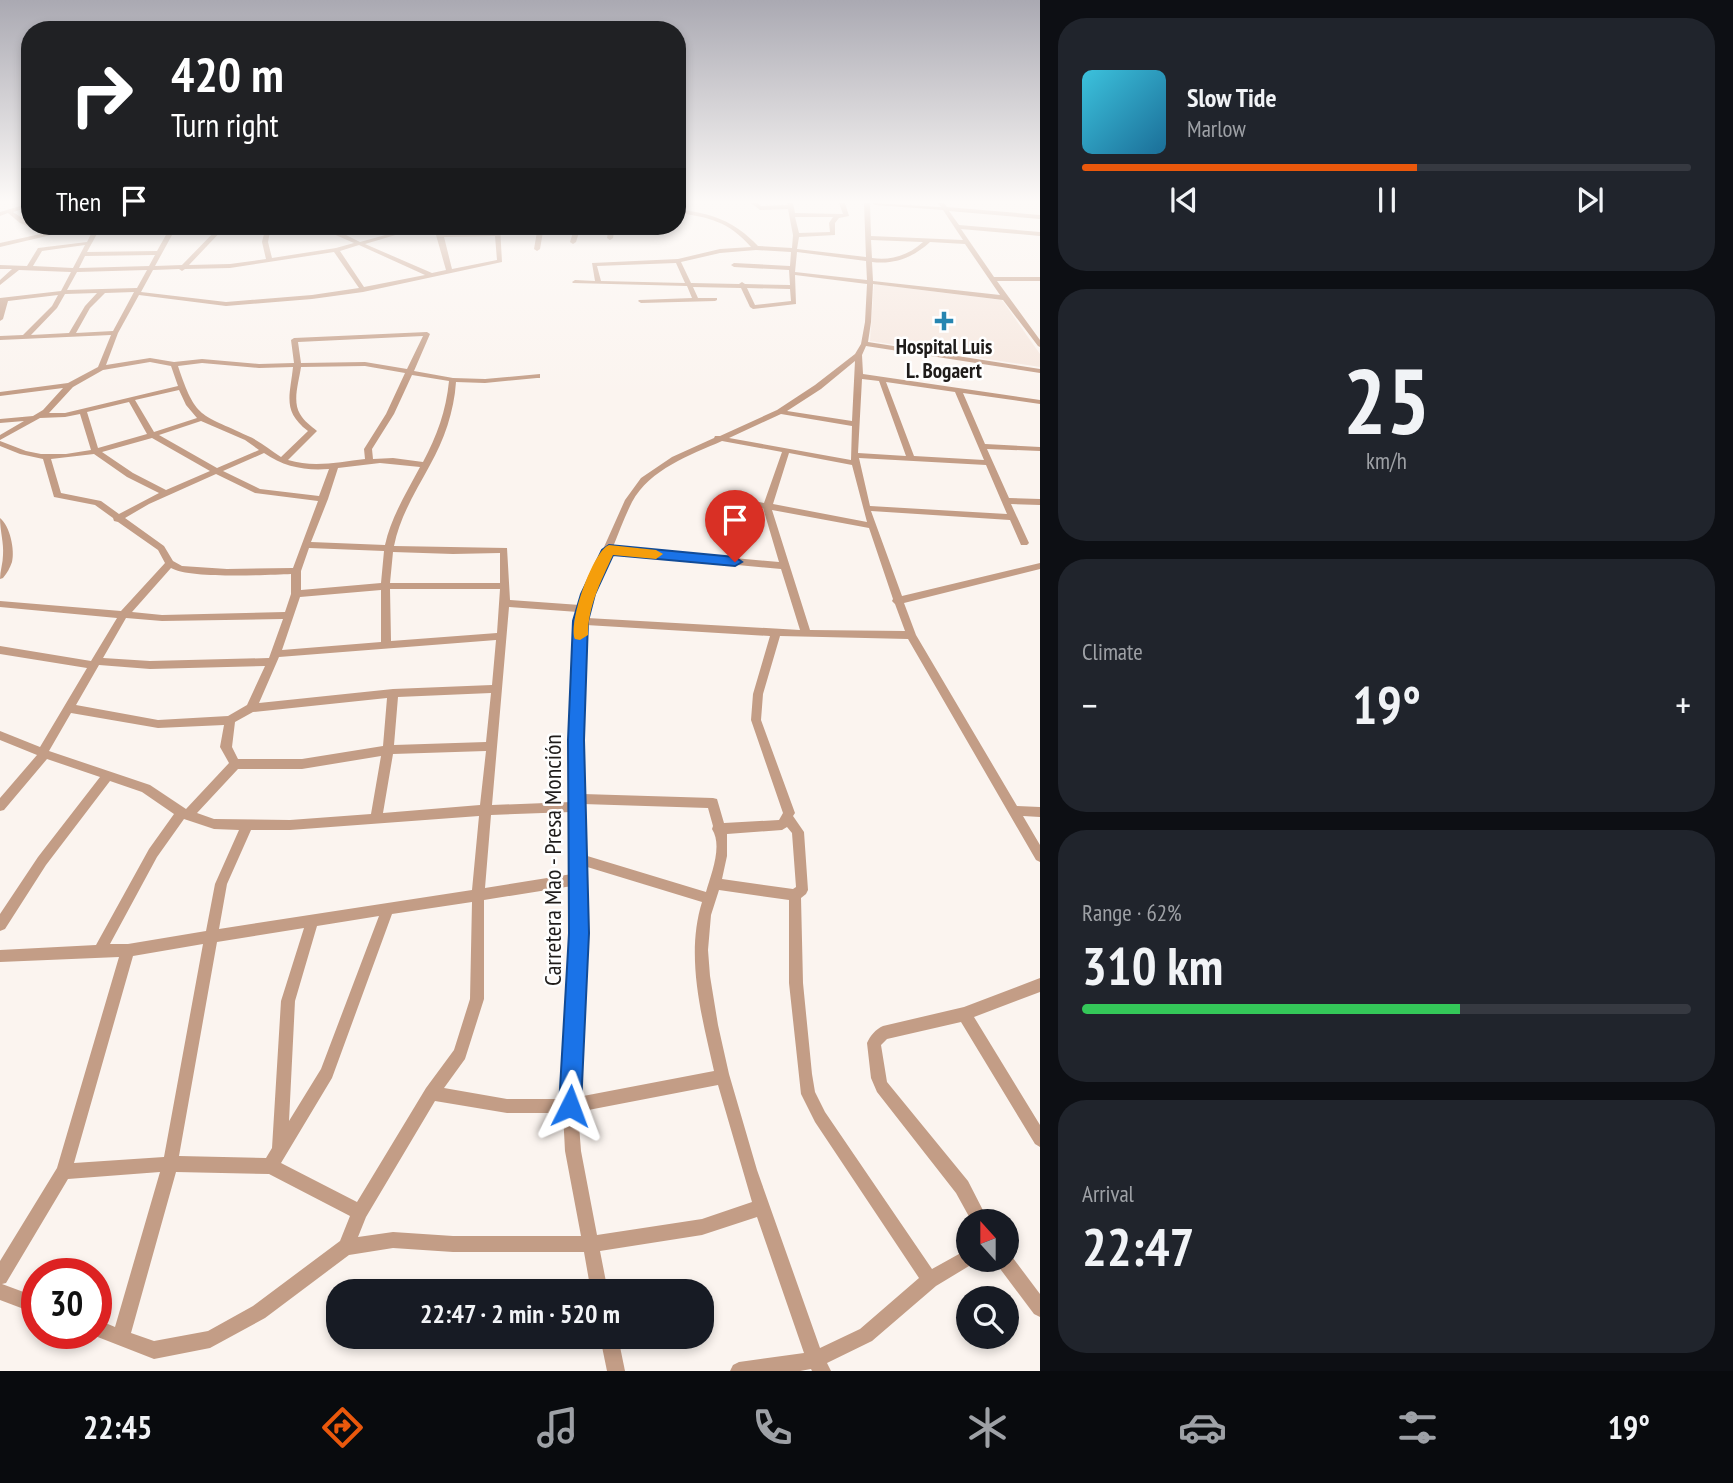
<!DOCTYPE html>
<html lang="en">
<head>
<meta charset="utf-8">
<style>
	body { margin:0; font-family:"PT Sans Narrow",sans-serif; background:#20242c; color:#f1f3f6; height:100vh; display:flex; flex-direction:column; font-size:26px; white-space:nowrap }
	* { box-sizing:border-box; margin:0 }
	p { font-size:23px; color:#9ea1a6 }
	.icon { flex:none; width:38px; height:38px; fill:none; stroke:currentColor; stroke-width:2; stroke-linecap:round; stroke-linejoin:round }
	.map { position:relative; flex:1; overflow:hidden }
	.sheet { display:flex; flex-direction:column; gap:18px; padding:18px; background:#0d0f14; width:693px }
	.sheet>* { flex:none }
	.top-card { position:absolute; left:21px; top:21px; width:665px; height:214px; border-radius:28px; box-shadow:0 4px 10px #0003; background:#202124; color:#fff; overflow:hidden }
	.needle { width:46px; rotate:339deg }
	.controls { position:absolute; left:956px; top:1209px; display:grid; gap:14px }
	.controls a { display:grid; place-items:center; width:63px; height:63px; border-radius:50%; background:#171b24; box-shadow:0 4px 10px #0003; font-size:35px }
	.speed { position:absolute; left:21px; top:1258px; display:flex; gap:14px; font-size:35px; font-weight:700; text-align:center }
	.speed>* { display:grid; place-content:center; width:91px; height:91px; border-radius:50%; background:#171b24; box-shadow:0 4px 10px #0003; line-height:1 }
	.speed .limit { border:10px solid #d22; background:#fff; color:#111 }
	.pin { position:absolute; display:grid; place-items:center; width:60px; height:60px; color:#fff; margin:-72px -30px; border-radius:50% 50% 50% 0; rotate:-45deg; box-shadow:0 0 7px #0007 }
	.pin .icon { rotate:45deg }
	.me { position:absolute; width:77px; margin:-38px; rotate:3deg; stroke-linejoin:round; filter:drop-shadow(0 0 5px #0008) }
	.turn { display:flex; align-items:center; gap:24px; height:147px; padding:0 35px; font-size:32px }
	.turn .icon { width:91px; height:91px; stroke-width:2.5 }
	.turn b { display:block; font-size:49px; line-height:60px }
	.then { display:flex; align-items:center; height:66px; padding:0 35px; background:#0003; gap:14px; font-size:26px }
	.big { font-size:52px; font-weight:700; line-height:1.1 }
	.sheet .widget { flex:1; display:flex; flex-direction:column; justify-content:center; gap:10px; min-width:0; padding:0 24px; border-radius:28px; background:#20242c }
	.sheet .dial { align-items:center; gap:0 }
	.dial b { font-size:91px; line-height:1 }
	.song { display:flex; align-items:center; gap:21px }
	.cover { width:84px; height:84px; border-radius:10px; background:linear-gradient(135deg,hsl(190 70% 55%),hsl(200 70% 35%)) }
	.played { height:7px; border-radius:4px; background:linear-gradient(90deg,#ea580c 55%,#363941 55%) }
	.keys { display:flex; justify-content:space-around; direction:ltr }
	.heat { display:flex; justify-content:space-between; align-items:center; font-size:38px; direction:ltr }
	.charge { height:10px; border-radius:5px; background:linear-gradient(90deg,#34c759 62%,#363941 0) }
	.trip { position:absolute; left:326px; top:1279px; width:388px; height:70px; border-radius:28px; background:#171b24; box-shadow:0 4px 10px #0003; font-weight:700; line-height:70px; text-align:center }
	.dock { display:flex; height:112px; justify-content:space-around; align-items:center; background:#090b0e; color:#9ea1a6 }
	.dock .icon { width:49px; height:49px }
	.dock .current { color:#ea580c }
	.dock b { font-size:32px; color:#f1f3f6 }
	main { display:flex; flex:1; min-height:0 }
	.map>svg:first-child { display:block }
</style>
</head>
<body>
<main>
<div class="map">
<svg width="1040" height="1371" viewBox="0 0 1040 1371">
	<rect width="100%" height="100%" fill="#fbf4ef"/>
	<polygon fill="#f6e7de" points="874,284 1002,300 1040,354 1040,367 870,341"/>
	<g fill="none" stroke-linecap="round" stroke-linejoin="round">
		<g fill="#c39d86" fill-rule="evenodd">
			<path d="M30,203V207L13,212L30,223V226H37L50,231L138,226H164L161,228L98,232L87,252L157,251L171,226H177L155,266L182,265L220,226H226L189,265L230,264L266,259L262,242L266,226H272L271,229L325,226L341,233L354,226H361L346,235L360,242L418,226H426L365,244L432,273L446,270L436,235L435,226H441L443,233L495,232L494,226H500L502,262L363,292L312,299L226,306L139,295L118,333L106,365L150,358L174,362L202,359L259,364L294,363L291,340L294,338L427,332L430,334L414,371L453,378L485,379L540,374V378H537L485,383L456,382C454,412 444,440 430,465C416,491 400,516 394,546L507,548L510,600L580,605L583,594L625,500L641,478L672,457L714,438L715,436H720L777,410L815,385L855,354L861,344L865,322L867,284L795,275L796,304L753,309L750,307L741,288L693,287L698,298H717V300L715,301L641,303L638,301L639,300L692,298L687,286L573,283L572,282L575,280L595,281L592,263L678,259L720,249L751,247C729,222 710,217 677,213V209C713,214 733,220 758,246L792,248L793,235L788,209L760,210L751,203H757L761,206L788,205L787,203H793L795,213L843,214L839,203H845L849,216L839,218L835,223V235L799,237L797,249L866,257L864,203H870L871,236L963,240L943,210L875,205L872,203L941,207L938,203H944L947,207L1040,215V219L949,211L959,225L1040,232V236L961,229L994,277H1040V281H997L1040,340V347L1038,346L1003,300L873,284L871,322L868,342L1040,369V373L866,346L862,355L863,374L1040,400V404L963,393L985,444L1040,447V451L987,449L1009,498L1040,499V505L1011,504L1029,543L1027,545H1021L1010,520L871,511L902,596L1040,563V569L904,603L916,635L1017,806L1040,807V817L1023,816L1040,845V862L1036,860L908,639L780,636L763,694L761,720L795,813L793,816L804,832L808,890L806,894L801,898L803,983L812,1074L815,1092L825,1112L932,1269L968,1249V1260H975L974,1263L936,1286L872,1341L827,1363L831,1371H812L811,1369L800,1371H730L733,1365L739,1362L804,1353L757,1217L702,1235L600,1251L608,1292H591L584,1252H453L393,1248L349,1255L265,1318L210,1348L154,1359L90,1334H96V1319L115,1327L160,1172L68,1179L6,1283L2,1284L37,1297V1314L0,1300V1261L57,1168L119,957L0,962V950L96,945L149,849L174,814L142,792L110,781L46,865L5,929L0,931V914L38,857L100,777L47,759L4,810L0,811V798L37,755L0,740V731L40,747L87,668L0,654V646L91,661L117,618L0,607V601L121,611L165,563L158,550L118,522L114,521L113,518L95,505L54,497L43,459L20,454L0,446V441L26,451L41,454H66L91,450L80,414L65,417L40,418L0,440V435L24,421L0,423V419L33,416L43,410L63,388L0,396V392L68,383L98,367L111,335L0,340V336L23,335L52,306L58,295L8,301L3,319L0,321V298L61,291L71,272L19,270L0,285V280L12,269H0V265L27,266L38,248L87,242L92,232L51,235L0,247V243L45,233L20,223L8,213L0,216V212ZM795,217H833L829,223L830,232L799,233ZM322,229L354,243L336,248L272,258L268,242L270,232ZM495,236L497,260L452,269L444,237ZM871,240L923,242C909,255 891,261 872,258ZM930,242L965,244L1000,295L873,281L872,262C894,265 914,257 930,242ZM85,245L73,268L33,266L42,251ZM359,245L425,275L364,287L340,251ZM756,250L791,252L790,266L734,263L731,265L734,267L789,270L790,285L745,284L742,282L739,284L691,283L681,262L720,253ZM334,252L359,288L312,295L226,302L141,292L153,270L179,269L182,271L185,269L230,268ZM797,252L866,261L867,280L795,272ZM155,255L149,266L79,268L85,256ZM676,263L685,283L601,281L597,266ZM147,270L137,288L67,290L77,272ZM747,288L790,289L791,301L755,305ZM134,292L113,331L76,333L90,308L105,293ZM97,293L85,306L69,333L31,335L57,308L65,294ZM423,336L407,369L365,362L301,363L298,342ZM855,361L852,421L787,411L821,389ZM150,362L171,366L178,386L65,413H49L73,387L103,370ZM202,363L259,368L293,367C290,396 282,411 308,431L281,457C270,450 260,441 248,436C200,413 196,420 178,366ZM365,366L405,373L386,414L364,449L365,459C339,462 314,468 288,460L317,431C311,426 304,421 300,414C292,401 299,382 301,367ZM412,375L449,381C446,411 437,436 423,462L393,458L373,459L372,449L394,414ZM862,379L879,381L906,456L858,453ZM886,382L955,392L984,460L914,456ZM179,390L186,405L197,418L154,432L135,400ZM129,402L147,434L98,448L87,412ZM781,414L852,426L851,460L729,438ZM201,421L245,440L259,450L217,468L159,435ZM152,438L210,471L166,490L133,473L102,452ZM722,441L782,452L764,503L725,495L721,498L725,501L763,508L779,562L613,547C619,532 625,516 632,502C650,469 690,455 722,441ZM264,453C284,467 306,471 329,469L319,496L260,489L223,471ZM789,453L852,465L867,522L773,504ZM94,454L127,477L159,493L119,514L101,501L61,493L51,459ZM859,458L986,465L1007,514L870,506ZM380,463L420,467C407,492 391,517 385,545L311,542L328,499L338,468ZM216,474L255,493L318,501L293,568L227,569L182,566L173,561L164,546L125,518L149,504ZM772,510L869,528L893,599L892,601L895,604L905,631L810,630ZM309,548L384,551L381,583L301,590V571ZM393,552L453,554L500,553V583H390ZM610,553L781,569L800,630L587,618L593,594ZM171,568C190,579 266,575 291,574V594L285,612L162,615L132,612ZM390,589H500L497,633L391,641ZM381,590V642L282,650L300,597ZM509,607L578,612L576,621L570,740L571,802L492,805ZM126,618L162,621L283,619L269,658L150,661L103,658ZM586,625L770,636L753,694L751,720L783,813L779,820L724,823L717,799L713,798L583,794L582,740ZM496,640L492,685L393,689L259,703L279,657ZM99,665L150,669L265,666L247,705L228,716L158,720L76,705ZM491,693L486,742L394,745L398,697ZM387,698L383,746L302,759H238L232,747L235,722L253,712ZM71,713L158,728L224,725L220,747L229,763L186,809L150,785L49,751ZM486,751L480,805L383,813L393,754ZM381,756L371,814L290,820L214,819L197,813L238,769H302ZM583,804L708,808L713,826L712,829C723,846 711,874 706,892L584,855ZM571,812L572,874L485,888L491,815ZM479,816L472,890L219,929L227,884L251,830H290ZM184,819L214,829L239,830L215,884L206,931L128,944H110L157,857ZM787,827L792,833L796,887L793,889L722,879L727,856V834L782,830ZM584,866L702,902C685,957 702,1017 714,1071L578,1097L586,933ZM572,886V933L563,1099H507L444,1088L465,1059L484,999V900ZM719,890L789,900V983L801,1094L815,1122L919,1278L860,1329L820,1348L757,1170L729,1074L718,1025L710,976L708,950L711,915ZM472,902L470,999L454,1050L426,1088L357,1202L281,1163L332,1078L392,914ZM379,916L321,1069L289,1121L295,1001L317,926ZM304,928L281,1001L272,1148L266,1158L179,1156L217,942ZM203,944L164,1157L74,1163L133,956ZM718,1085L752,1202L702,1219L597,1235L581,1151L578,1112ZM435,1101L507,1113H563L565,1151L581,1236H453L393,1232L358,1237L366,1217ZM176,1172L269,1174L350,1216L340,1241L253,1306L208,1331L154,1341L131,1333Z"/>
			<polygon points="538,226 544,226 540,249 537,251 534,249"/>
			<polygon points="575,226 581,226 576,242 573,244 570,242"/>
			<polygon points="609,226 615,226 613,238 610,240 607,238"/>
			<path d="M0,518C10,526 15,550 12,562C10,568 7,573 3,578L0,579C0,571 3,563 3,555C4,543 0,531 0,518Z"/>
			<path d="M1040,978V992L974,1017L1040,1125V1147L1035,1144L961,1022L887,1039L881,1045L887,1082L968,1181L989,1222H972L956,1193L877,1092L871,1078L867,1043C870,1036 876,1029 883,1026L964,1007Z"/>
			<polygon points="1006,1253 1010,1254 1040,1294 1040,1317 1034,1314 998,1266 996,1260 1006,1260"/>
			<polygon points="600,1337 618,1337 625,1371 607,1371"/>
		</g>
	</g>
	<linearGradient id="sky" x2="0" y2="1"><stop stop-color="#aaa9b2"/><stop offset="0.51" stop-color="#fdfaf8"/><stop offset="1" stop-color="#fdfaf8" stop-opacity="0"/></linearGradient>
	<rect width="1040" height="395" fill="url(#sky)"/>
	<polygon fill="#1a73e8" stroke="#114b97" stroke-width="2" points="609,545 735,557 742,562 735,566 613,555 595,594 588,621 584,740 589,933 581,1106 578,1114 570,1117 562,1114 559,1106 569,933 568,740 573,621 581,594 602,550"/>
	<path fill="#f59e0b" d="M609,545L656,550L663,554L656,559L613,555C601,581 588,606 588,635L580,640L575,639C568,622 593,551 609,545Z"/>
	<path fill="#2585b1" stroke="#fff" stroke-width="2.5" d="M940.5 310.5h7v7h7v7h-7v7h-7v-7h-7v-7h7z"/>
	<g text-anchor="middle" dominant-baseline="central" stroke-width="5" stroke-linejoin="round" paint-order="stroke">
		<g font-size="21" font-weight="bold" fill="#1f1c1a" stroke="#fff">
			<text x="944" y="346">Hospital Luis<tspan x="944" dy="24">L. Bogaert</tspan></text>
		</g>
		<g font-size="24" fill="#1f1c1a" stroke="#fff">
			<text transform="translate(552 860) rotate(-90)">Carretera Mao - Presa Monción</text>
		</g>
	</g>
</svg>
<div class="controls">
<a><svg class="needle" viewBox="-14 -14 28 28"><path d="M0-13l5 13h-10z" fill="#e53935"/><path d="M0 13l5-13h-10z" fill="#9ea1a6"/></svg></a>
<a><svg class="icon" aria-label="search" viewBox="0 0 24 24"><circle cx="10" cy="10" r="6"/><path d="M15 15l6 6"/></svg></a>
</div>
<div class="speed"><div class="limit">30</div></div>
<div class="pin" style="left:735px;top:562px;background:#d93025"><svg class="icon" aria-label="arrive" viewBox="0 0 24 24"><path d="M6 21V4h12l-3 4 3 4H6"/></svg></div>
<svg class="me" style="left:570px;top:1106px" viewBox="-20 -20 40 40"><path d="M0-17L14 15 0 8-14 15z" fill="#1a73e8" stroke="#fff" stroke-width="4"/></svg>
<div class="trip">22:47 · 2 min · 520 m</div>
<div class="top-card">
<div class="turn"><svg class="icon" aria-label="right" viewBox="0 0 24 24"><path d="M7 20v-9h11M14 6l5 5-5 5"/></svg><div><b>420 m</b>Turn right</div></div>
<div class="then">Then<svg class="icon" aria-label="arrive" viewBox="0 0 24 24"><path d="M6 21V4h12l-3 4 3 4H6"/></svg></div>
</div>
</div>
<section class="sheet">
<div class="widget">
<div class="song"><i class="cover"></i><div><b>Slow Tide</b><p>Marlow</p></div></div>
<div class="played"></div>
<div class="keys"><svg class="icon" aria-label="previous" viewBox="0 0 24 24"><path d="M18 5L8 12l10 7zM5 5v14"/></svg><svg class="icon" aria-label="pause" viewBox="0 0 24 24"><path d="M8 5v14M16 5v14"/></svg><svg class="icon" aria-label="next" viewBox="0 0 24 24"><path d="M6 5l10 7-10 7zM19 5v14"/></svg></div>
</div>
<div class="widget dial"><b>25</b><p>km/h</p></div>
<div class="widget"><p>Climate</p>
<div class="heat"><a>−</a><b class="big">19°</b><a>+</a></div>
</div>
<div class="widget"><p>Range · 62%</p><b class="big">310 km</b><div class="charge"></div></div>
<div class="widget"><p>Arrival</p><b class="big">22:47</b></div>
</section>
</main>
<nav class="dock">
<b>22:45</b>
<svg class="icon current" aria-label="directions" viewBox="0 0 24 24"><path d="M12 3l9 9-9 9-9-9zM9 14v-3h6M13 9l2 2-2 2"/></svg>
<svg class="icon" aria-label="music" viewBox="0 0 24 24"><path d="M9 18V5l10-2v13"/><circle cx="6" cy="18" r="3"/><circle cx="16" cy="16" r="3"/></svg>
<svg class="icon" aria-label="phone" viewBox="0 0 24 24"><path d="M5 4h4l2 5-3 2q2 4 5 5l2-3 5 2v4C11 20 4 13 5 4z"/></svg>
<svg class="icon" aria-label="climate" viewBox="0 0 24 24"><path d="M12 3v18M4 7l16 10M4 17L20 7"/></svg>
<svg class="icon" aria-label="car" viewBox="0 0 24 24"><path d="M5 17H2v-5l4-1 3-4h7l3 4 3 1v5h-3M9 17h6M6 11h13"/><circle cx="7" cy="17" r="2"/><circle cx="17" cy="17" r="2"/></svg>
<svg class="icon" aria-label="filters" viewBox="0 0 24 24"><path d="M4 7h16M4 17h16"/><circle cx="9" cy="7" r="2"/><circle cx="15" cy="17" r="2"/></svg>
<b>19°</b>
</nav>
</body>
</html>
